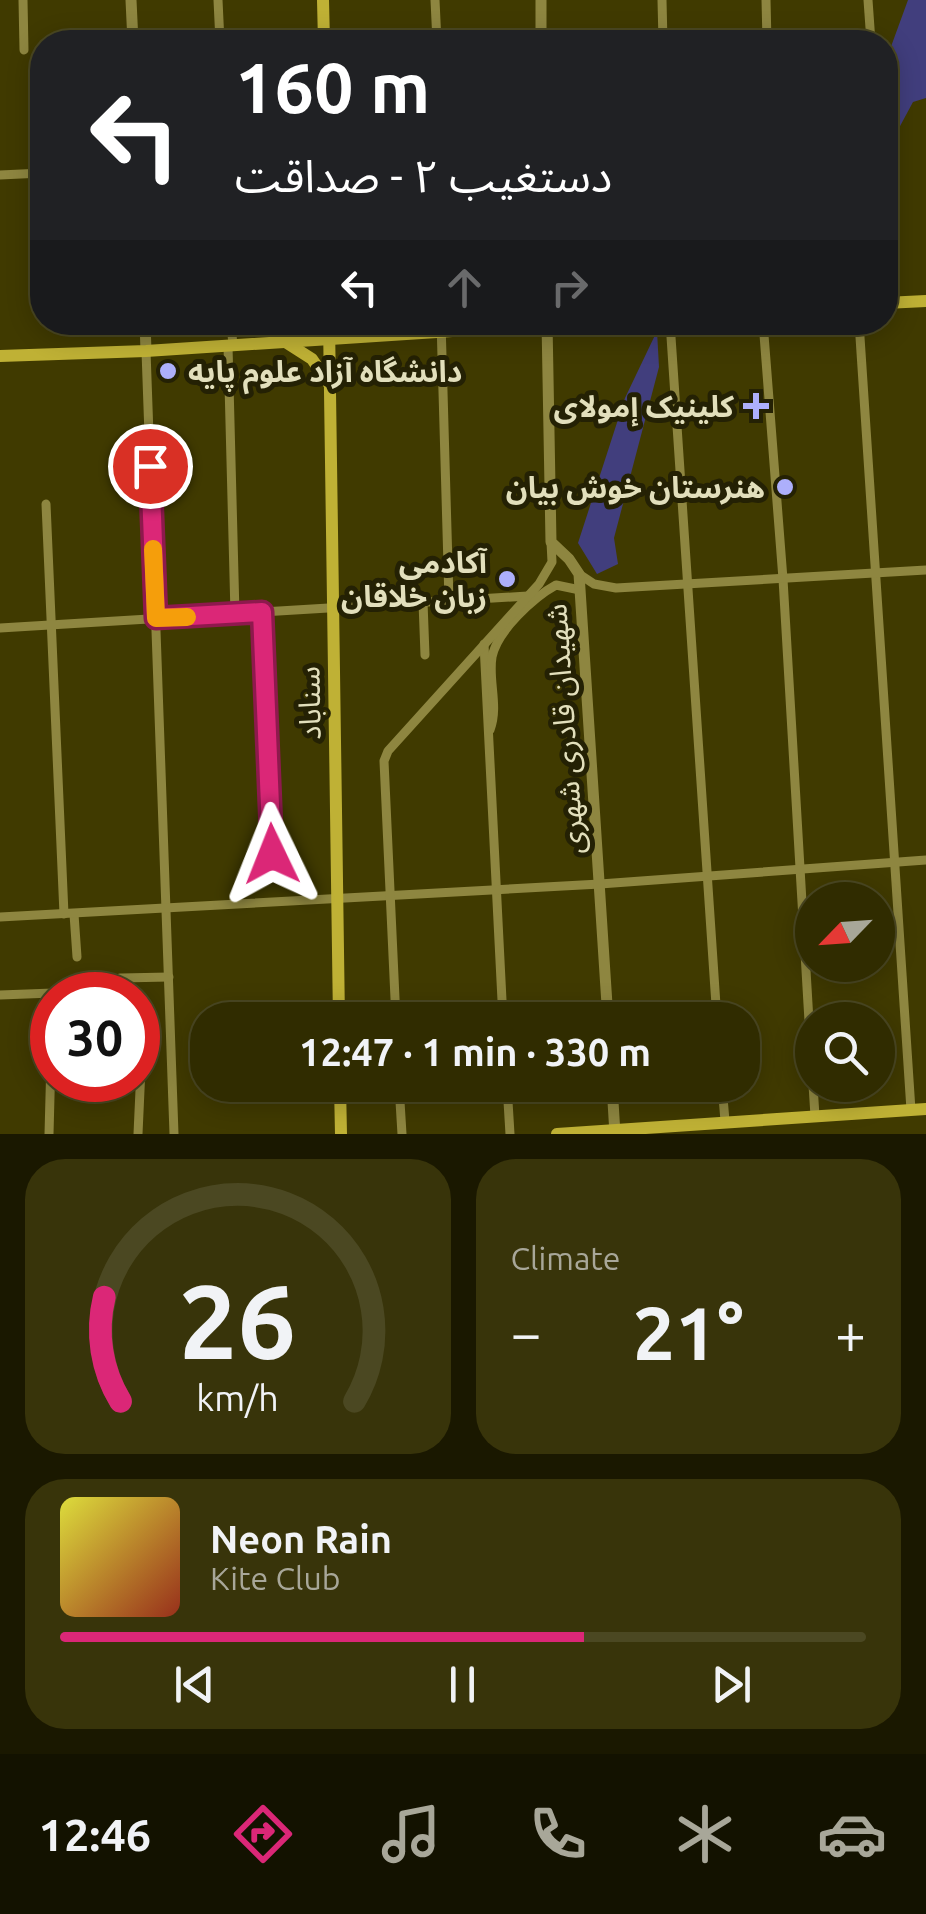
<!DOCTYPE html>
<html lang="en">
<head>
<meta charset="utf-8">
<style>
	body { margin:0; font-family:Ubuntu,"Noto Sans Arabic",sans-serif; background:#38340a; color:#f1f3f6; height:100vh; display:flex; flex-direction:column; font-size:38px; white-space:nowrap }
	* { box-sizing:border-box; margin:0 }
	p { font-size:32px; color:#a8a799 }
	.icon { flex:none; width:55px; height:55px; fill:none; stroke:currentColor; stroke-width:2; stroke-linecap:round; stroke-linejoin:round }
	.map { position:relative; height:1134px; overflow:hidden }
	.panel { display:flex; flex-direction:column; gap:25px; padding:25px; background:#1a1800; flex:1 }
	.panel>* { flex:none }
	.top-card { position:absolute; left:30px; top:30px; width:868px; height:305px; border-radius:40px; box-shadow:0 5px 25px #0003,0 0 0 2px #4b4822; background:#202124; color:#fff; overflow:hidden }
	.needle { width:65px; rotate:245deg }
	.buttons { position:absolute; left:795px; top:882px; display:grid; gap:20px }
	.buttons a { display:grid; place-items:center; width:100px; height:100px; border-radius:50%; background:#302c00; box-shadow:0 5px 25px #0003,0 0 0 2px #4b4822; font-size:50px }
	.speed { position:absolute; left:30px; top:972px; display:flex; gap:20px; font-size:50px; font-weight:700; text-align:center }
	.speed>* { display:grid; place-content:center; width:130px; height:130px; border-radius:50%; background:#302c00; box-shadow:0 5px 25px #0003,0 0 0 2px #4b4822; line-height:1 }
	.speed .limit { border:15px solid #d22; background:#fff; color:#111 }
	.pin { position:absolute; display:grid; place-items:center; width:85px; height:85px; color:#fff; margin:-42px; border:5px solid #fff; border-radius:50%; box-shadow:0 2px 10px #0007 }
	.me { position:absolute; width:110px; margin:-55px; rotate:358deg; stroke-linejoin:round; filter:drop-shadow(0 0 8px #0008) }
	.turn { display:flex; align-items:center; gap:35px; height:210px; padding:0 40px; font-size:45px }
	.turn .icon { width:130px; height:130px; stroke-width:2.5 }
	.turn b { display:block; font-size:70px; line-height:85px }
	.lanes { display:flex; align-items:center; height:95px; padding:0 40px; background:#0003; justify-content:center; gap:50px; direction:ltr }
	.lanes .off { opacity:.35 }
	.big { font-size:75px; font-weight:600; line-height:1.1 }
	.panel .card { flex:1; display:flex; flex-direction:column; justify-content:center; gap:15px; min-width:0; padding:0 35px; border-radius:40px; background:#38340a }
	.panel .dial { align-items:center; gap:0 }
	.dial svg { height:260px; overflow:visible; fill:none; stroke:#4b4822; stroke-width:7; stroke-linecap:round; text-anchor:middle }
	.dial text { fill:#f1f3f6; stroke:none }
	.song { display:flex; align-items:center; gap:30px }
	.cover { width:120px; height:120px; border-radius:15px; background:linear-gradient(135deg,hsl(60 70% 55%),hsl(10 70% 35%)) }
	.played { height:10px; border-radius:5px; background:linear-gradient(90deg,#db2777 65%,#4b4822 65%) }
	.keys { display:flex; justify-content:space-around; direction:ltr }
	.heat { display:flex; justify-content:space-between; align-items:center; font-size:55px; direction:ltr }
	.panel .tiles { flex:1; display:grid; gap:25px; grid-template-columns:1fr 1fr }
	.card:last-child { grid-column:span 2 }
	.trip { position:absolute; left:190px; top:1002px; width:570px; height:100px; border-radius:40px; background:#302c00; box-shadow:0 5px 25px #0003,0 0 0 2px #4b4822; font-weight:600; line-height:100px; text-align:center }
	.dock { display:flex; height:160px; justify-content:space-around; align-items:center; background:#131200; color:#a8a799 }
	.dock .icon { width:70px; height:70px }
	.dock .active { color:#db2777 }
	.dock b { font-size:45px; color:#f1f3f6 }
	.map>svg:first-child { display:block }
</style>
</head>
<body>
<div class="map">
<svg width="926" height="1134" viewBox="0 0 926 1134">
	<rect width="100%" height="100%" fill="#403a00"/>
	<g fill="#413e7d">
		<polygon points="908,0 926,0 926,98 913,102 885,154 885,63"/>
		<polygon points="657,331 659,367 614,538 618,564 597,574 578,543 625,398"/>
	</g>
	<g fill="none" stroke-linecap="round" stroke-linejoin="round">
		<g stroke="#8e8640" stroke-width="9">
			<polyline points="23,0 24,50"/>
			<polyline points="218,0 220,42"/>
			<polyline points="435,0 437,42"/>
			<polyline points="662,0 663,42"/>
			<polyline points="766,0 767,42"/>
			<polyline points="868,0 871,42"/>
			<polyline points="0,175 42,173"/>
			<polyline points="231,322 233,346"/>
			<polyline points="441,322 449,600"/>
			<polyline points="670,322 717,1020"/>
			<polyline points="763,322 783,579 812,1072"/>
			<polyline points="859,322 911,1110"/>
			<polyline points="228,346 235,614"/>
			<polyline points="146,351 174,1134"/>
			<polyline points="46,504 64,914"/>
			<polyline points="579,574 594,584 616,588 926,570"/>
			<polyline points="423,602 425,655"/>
			<polyline points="262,612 272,854"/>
			<polyline points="0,628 528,596"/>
			<polyline points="484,644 503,1020"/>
			<path d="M490,730C499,706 488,681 492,657C497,631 534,597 556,585L580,590"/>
			<polyline points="74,914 77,957"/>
			<polyline points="0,917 600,884 926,860"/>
			<polyline points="0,995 53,993 121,978 169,977"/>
			<polyline points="396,1020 384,761 388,751 539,584 552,562 551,542"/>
			<polyline points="399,1085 402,1134"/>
			<polyline points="507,1085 510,1134"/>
			<polyline points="722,1085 725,1121"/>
			<polyline points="813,1085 815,1116"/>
			<polyline points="49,1134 52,1021"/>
			<polyline points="138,1134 142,1046"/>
		</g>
		<g stroke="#8e8640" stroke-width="11">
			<polyline points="131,0 133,42"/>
			<polyline points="541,0 541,42"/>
			<polyline points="145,322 146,351"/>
			<polyline points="547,322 551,542 569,559 579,574 608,1020"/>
			<polyline points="612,1085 615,1134"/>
		</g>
		<g stroke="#bfb135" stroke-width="12">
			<polyline points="323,0 324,42"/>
			<polyline points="885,303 926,301"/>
			<polyline points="329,322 339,1020"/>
			<polyline points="287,343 312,359 329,384"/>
			<polyline points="0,356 146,351 588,322"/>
			<polyline points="340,1085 341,1134"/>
			<polyline points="557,1134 926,1109"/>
		</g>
	</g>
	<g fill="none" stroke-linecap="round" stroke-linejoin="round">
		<defs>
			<polyline id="route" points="150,466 156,618 262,612 272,854"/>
		</defs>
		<use href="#route" stroke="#8e194d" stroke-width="25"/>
		<use href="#route" stroke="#db2777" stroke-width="18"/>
		<polyline stroke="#f59e0b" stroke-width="18" points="153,549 156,618 187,617"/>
	</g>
	<g fill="#adaffb" stroke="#242104" stroke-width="4">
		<circle cx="168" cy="371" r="10"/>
		<path d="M751 391h10v10h10v10h-10v10h-10v-10h-10v-10h10z"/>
		<circle cx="785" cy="487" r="10"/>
		<circle cx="507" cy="579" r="10"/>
	</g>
	<g text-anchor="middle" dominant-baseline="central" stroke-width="10" stroke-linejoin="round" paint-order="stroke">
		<g font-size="30" font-weight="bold" fill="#e2dfbc" stroke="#242104" text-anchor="end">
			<text x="188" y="371" text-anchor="start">دانشگاه آزاد علوم پایه</text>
			<text x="734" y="406">کلینیک إمولای</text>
			<text x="765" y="487">هنرستان خوش بیان</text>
			<text x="487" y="562">آکادمی<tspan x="487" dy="34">زبان خلاقان</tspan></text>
		</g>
		<g font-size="30" fill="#e2dfbc" stroke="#242104">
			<text transform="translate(309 703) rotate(-91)">سناباد</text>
			<text transform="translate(564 729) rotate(-94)">شهیدان قادری شهری</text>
		</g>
	</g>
</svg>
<div class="buttons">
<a><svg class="needle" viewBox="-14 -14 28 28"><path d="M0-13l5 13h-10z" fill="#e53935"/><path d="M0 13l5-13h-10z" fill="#a8a799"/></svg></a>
<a><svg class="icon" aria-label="search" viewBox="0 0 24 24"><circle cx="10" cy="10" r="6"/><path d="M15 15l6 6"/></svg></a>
</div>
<div class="speed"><div class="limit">30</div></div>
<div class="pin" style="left:150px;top:466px;background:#d93025"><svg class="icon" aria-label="arrive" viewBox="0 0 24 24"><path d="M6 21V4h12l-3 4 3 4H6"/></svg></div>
<svg class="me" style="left:272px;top:854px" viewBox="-20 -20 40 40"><path d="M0-17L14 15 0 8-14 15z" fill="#db2777" stroke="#fff" stroke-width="4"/></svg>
<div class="trip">12:47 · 1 min · 330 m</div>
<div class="top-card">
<div class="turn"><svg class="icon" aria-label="left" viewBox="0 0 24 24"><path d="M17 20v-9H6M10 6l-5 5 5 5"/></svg><div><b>160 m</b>دستغیب ۲ - صداقت</div></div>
<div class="lanes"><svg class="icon" aria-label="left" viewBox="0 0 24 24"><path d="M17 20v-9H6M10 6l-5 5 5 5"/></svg><svg class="icon off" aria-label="ahead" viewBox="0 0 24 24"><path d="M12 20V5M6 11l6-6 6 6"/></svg><svg class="icon off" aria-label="right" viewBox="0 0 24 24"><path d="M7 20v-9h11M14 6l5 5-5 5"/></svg></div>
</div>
</div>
<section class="panel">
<div class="tiles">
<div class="card dial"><svg viewBox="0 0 100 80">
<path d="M14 69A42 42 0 1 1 86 69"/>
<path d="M14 69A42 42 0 0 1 9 37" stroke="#db2777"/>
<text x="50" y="56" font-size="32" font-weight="700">26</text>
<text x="50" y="72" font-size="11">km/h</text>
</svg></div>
<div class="card"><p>Climate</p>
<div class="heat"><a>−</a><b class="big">21°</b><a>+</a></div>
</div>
<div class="card">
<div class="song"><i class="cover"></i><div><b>Neon Rain</b><p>Kite Club</p></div></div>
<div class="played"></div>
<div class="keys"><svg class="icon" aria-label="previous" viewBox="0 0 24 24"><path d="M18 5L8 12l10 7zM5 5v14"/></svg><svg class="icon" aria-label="pause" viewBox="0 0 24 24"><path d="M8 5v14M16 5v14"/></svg><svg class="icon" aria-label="next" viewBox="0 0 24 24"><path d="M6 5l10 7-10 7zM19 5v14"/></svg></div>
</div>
</div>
</section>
<nav class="dock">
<b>12:46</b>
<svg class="icon active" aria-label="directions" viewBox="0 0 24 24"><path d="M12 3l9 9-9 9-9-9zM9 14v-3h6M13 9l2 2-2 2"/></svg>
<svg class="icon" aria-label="music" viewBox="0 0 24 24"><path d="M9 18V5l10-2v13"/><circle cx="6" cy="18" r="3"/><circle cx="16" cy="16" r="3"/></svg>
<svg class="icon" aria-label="phone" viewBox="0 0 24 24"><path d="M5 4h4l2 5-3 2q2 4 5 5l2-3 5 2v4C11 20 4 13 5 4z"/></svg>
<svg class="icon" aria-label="climate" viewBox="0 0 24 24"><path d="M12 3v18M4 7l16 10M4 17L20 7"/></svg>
<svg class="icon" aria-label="car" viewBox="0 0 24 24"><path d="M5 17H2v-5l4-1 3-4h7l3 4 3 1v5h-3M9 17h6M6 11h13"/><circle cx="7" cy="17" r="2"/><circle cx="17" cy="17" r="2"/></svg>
</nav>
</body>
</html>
